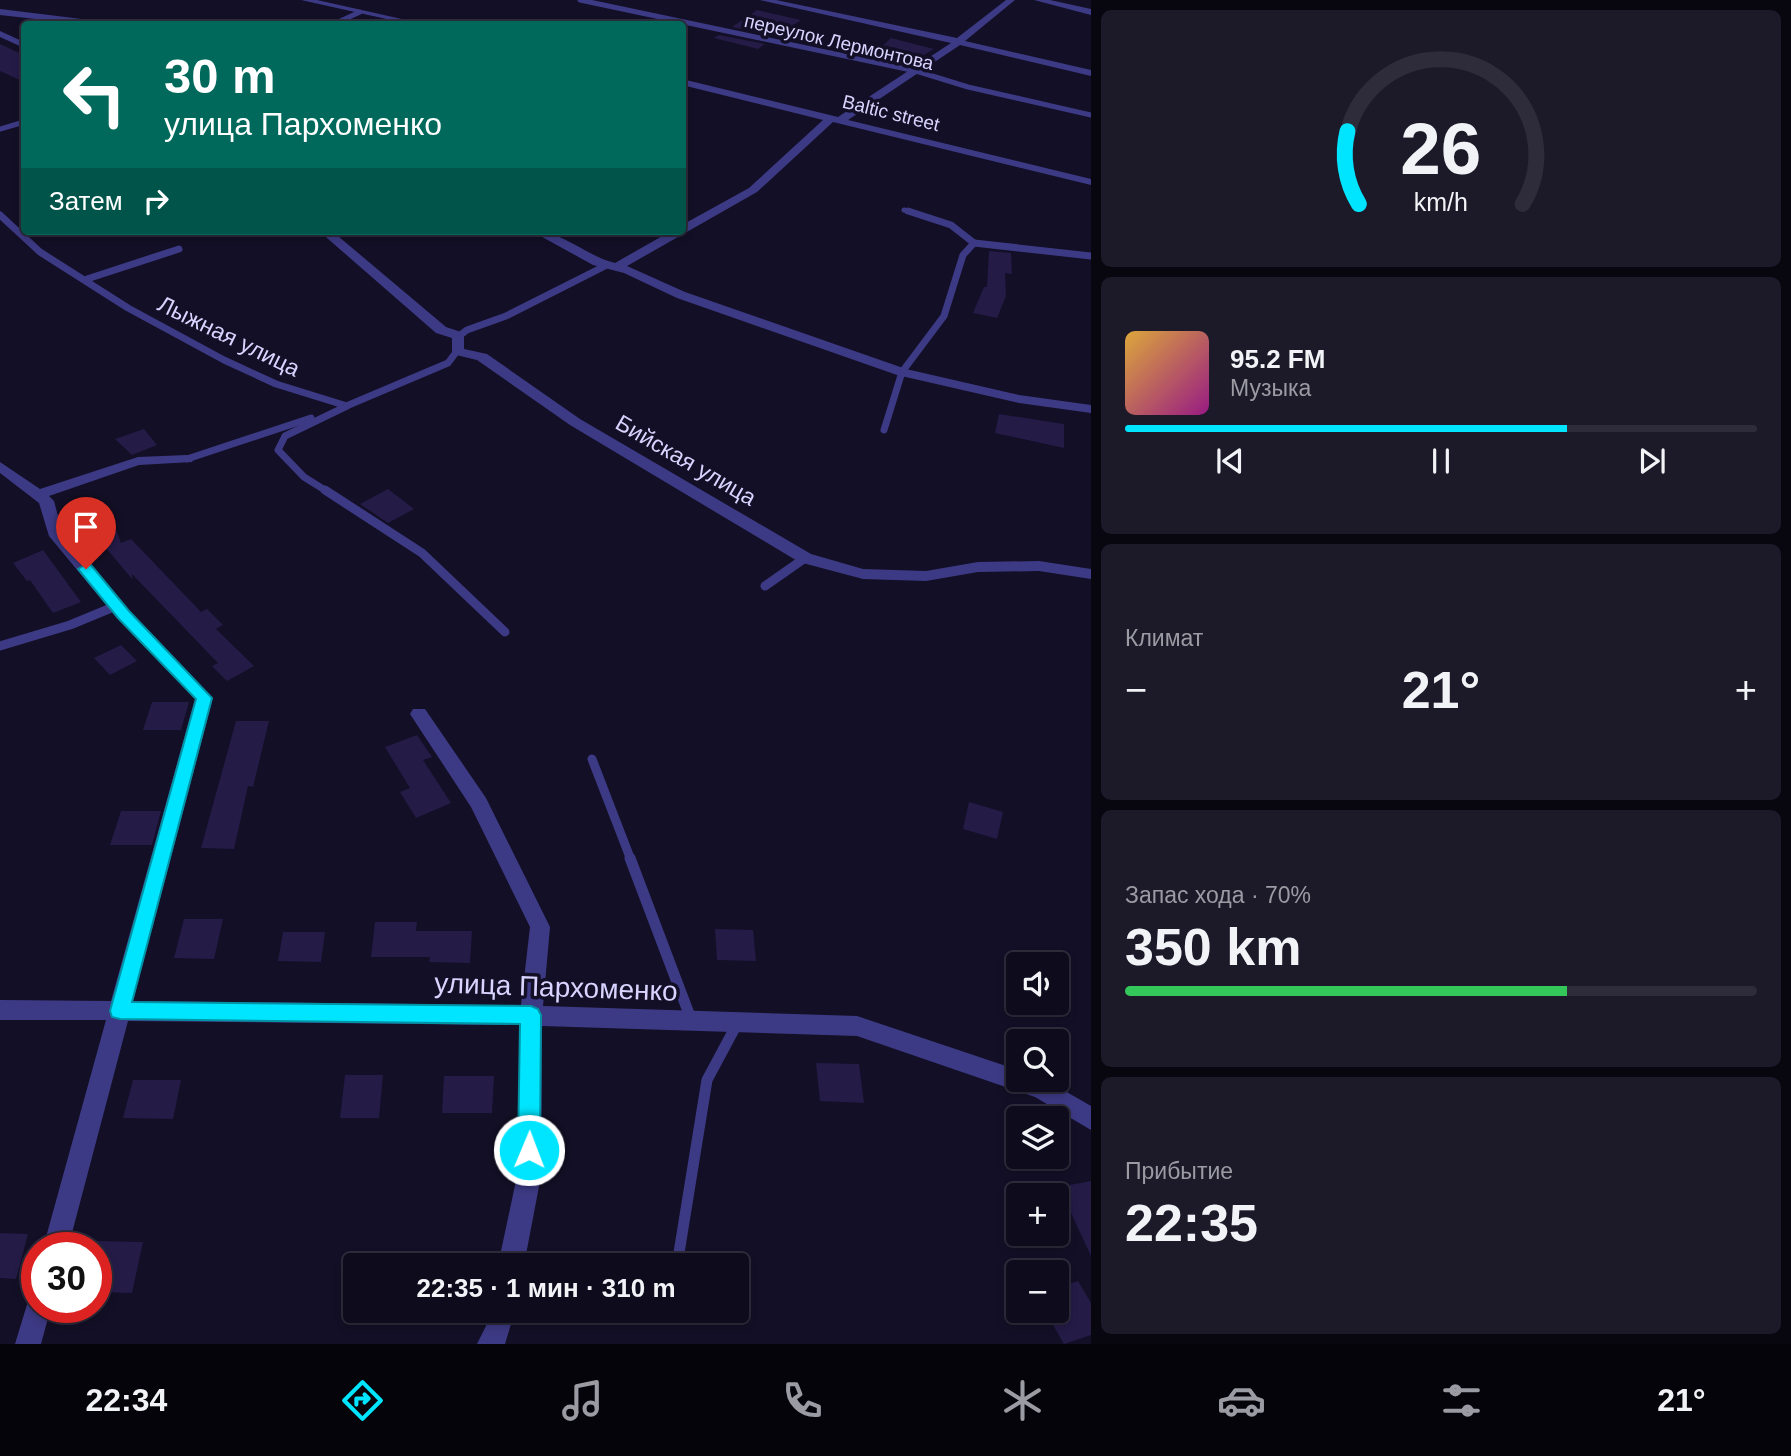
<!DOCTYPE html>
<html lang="ru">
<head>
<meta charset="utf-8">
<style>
	body { margin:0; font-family:Arial,sans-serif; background:#1c1929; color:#f1f3f6; height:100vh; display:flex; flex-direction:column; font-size:26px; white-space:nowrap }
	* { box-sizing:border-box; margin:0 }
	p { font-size:23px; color:#9b9ba3 }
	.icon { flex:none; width:38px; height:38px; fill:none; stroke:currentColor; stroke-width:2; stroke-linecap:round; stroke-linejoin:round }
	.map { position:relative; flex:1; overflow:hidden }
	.sheet { display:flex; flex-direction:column; gap:10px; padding:10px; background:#08060f; width:700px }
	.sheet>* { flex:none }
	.banner { position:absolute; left:21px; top:21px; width:665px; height:214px; border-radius:7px; box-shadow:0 4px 10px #0003,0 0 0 2px #2e2b3b; background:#00695c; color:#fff; overflow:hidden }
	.fabs { position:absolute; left:1006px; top:952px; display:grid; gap:14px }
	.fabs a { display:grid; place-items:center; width:63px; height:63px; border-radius:7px; background:#0e0b1c; box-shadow:0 4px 10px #0003,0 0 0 2px #2e2b3b; font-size:35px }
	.speed { position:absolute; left:21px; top:1232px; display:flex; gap:14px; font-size:35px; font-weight:700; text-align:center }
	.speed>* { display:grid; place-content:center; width:91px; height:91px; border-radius:50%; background:#0e0b1c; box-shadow:0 4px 10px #0003,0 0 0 2px #2e2b3b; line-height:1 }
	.speed .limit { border:10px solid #d22; background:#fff; color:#111 }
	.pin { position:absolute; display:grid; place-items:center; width:60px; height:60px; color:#fff; margin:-72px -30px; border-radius:50% 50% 50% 0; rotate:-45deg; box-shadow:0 0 7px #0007 }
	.pin .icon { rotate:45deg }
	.me { position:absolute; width:77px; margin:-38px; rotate:1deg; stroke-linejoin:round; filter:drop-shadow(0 0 5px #0008) }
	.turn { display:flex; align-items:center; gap:24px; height:147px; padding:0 28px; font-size:32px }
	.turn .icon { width:91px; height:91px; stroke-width:2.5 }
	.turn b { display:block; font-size:49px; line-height:60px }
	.then { display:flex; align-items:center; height:66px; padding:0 28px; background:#0003; gap:14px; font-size:26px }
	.big { font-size:52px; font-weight:600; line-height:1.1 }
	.sheet .tile { flex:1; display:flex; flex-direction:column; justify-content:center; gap:10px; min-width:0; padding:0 24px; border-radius:10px; background:#1c1929 }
	.sheet .dial { align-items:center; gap:0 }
	.dial svg { height:182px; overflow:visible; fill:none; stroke:#2e2b3b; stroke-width:7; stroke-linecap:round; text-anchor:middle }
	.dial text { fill:#f1f3f6; stroke:none }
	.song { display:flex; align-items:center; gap:21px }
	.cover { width:84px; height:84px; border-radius:10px; background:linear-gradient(135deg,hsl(40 70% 55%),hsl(310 70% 35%)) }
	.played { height:7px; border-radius:4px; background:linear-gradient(90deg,#00e5ff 70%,#2e2b3b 70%) }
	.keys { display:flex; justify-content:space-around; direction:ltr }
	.heat { display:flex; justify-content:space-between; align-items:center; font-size:38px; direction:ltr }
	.charge { height:10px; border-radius:5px; background:linear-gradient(90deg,#34c759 70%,#2e2b3b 0) }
	.trip { position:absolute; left:343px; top:1253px; width:406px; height:70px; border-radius:7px; background:#0e0b1c; box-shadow:0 4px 10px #0003,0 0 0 2px #2e2b3b; font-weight:600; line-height:70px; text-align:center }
	.dock { display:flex; height:112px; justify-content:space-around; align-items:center; background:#06040b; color:#9b9ba3 }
	.dock .icon { width:49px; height:49px }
	.dock .on { color:#00e5ff }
	.dock b { font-size:32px; color:#f1f3f6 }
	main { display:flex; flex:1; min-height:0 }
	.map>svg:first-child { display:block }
</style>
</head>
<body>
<main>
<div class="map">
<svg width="1091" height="1344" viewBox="0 0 1091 1344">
	<rect width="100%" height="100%" fill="#130f26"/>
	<g fill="#241b47">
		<polygon points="757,10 801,20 777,36 732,27"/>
		<polygon points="719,35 765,44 758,49 714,38"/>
		<polygon points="891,38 934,49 908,64 872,56"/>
		<polygon points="0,44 24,55 24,82 0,71"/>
		<polygon points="989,251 1011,253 1012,274 1005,273 1006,296 997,318 973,313 984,287 987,287"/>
		<polygon points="999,414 1064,424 1064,448 995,433"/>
		<polygon points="144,429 157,445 132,455 115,439"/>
		<polygon points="388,489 414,509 388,523 360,504"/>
		<polygon points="113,521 121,543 131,539 201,612 207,609 223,625 216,629 254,666 227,681 212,666 218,663 132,574 132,579 91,530"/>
		<polygon points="43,550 81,602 53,613 30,580 27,581 13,563"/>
		<polygon points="121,645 137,661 110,675 94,658"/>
		<polygon points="152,702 189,702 181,730 143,730"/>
		<polygon points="236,721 269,721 253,787 248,786 234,849 201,848"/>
		<polygon points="417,735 432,757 423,760 451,803 416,818 400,792 410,788 385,747"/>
		<polygon points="969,802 1003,812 997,839 963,829"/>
		<polygon points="121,811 161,811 152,845 110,845"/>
		<polygon points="184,919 223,919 214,959 174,958"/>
		<polygon points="375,922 417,922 416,931 472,931 470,963 429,962 430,957 371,957"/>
		<polygon points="715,929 753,930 756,961 717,960"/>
		<polygon points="283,932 325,932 321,962 278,961"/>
		<polygon points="816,1063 859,1064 864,1103 820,1101"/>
		<polygon points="345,1075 383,1075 379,1118 340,1118"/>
		<polygon points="444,1076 494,1076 492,1113 442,1113"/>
		<polygon points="133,1080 181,1080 173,1119 123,1118"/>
		<polygon points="1091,1181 1091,1256 1059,1187"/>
		<polygon points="0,1233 28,1234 16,1279 0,1278"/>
		<polygon points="96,1241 143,1242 132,1293 96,1292"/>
		<polygon points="1078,1281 1091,1303 1091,1335 1064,1344 1045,1311 1057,1311 1057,1288"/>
	</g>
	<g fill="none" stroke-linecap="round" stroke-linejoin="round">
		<g stroke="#3d3a85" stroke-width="5">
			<polyline points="580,0 916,71 968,87 1091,115"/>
			<polyline points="334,24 360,12"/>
			<polyline points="0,129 24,122"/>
			<polyline points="904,210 915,213"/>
		</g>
		<g stroke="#3d3a85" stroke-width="7">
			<polyline points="908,211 951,225 974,243"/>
			<polyline points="0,215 40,252 128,308 224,360 276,384 347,406 285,436 278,450 304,477 328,492"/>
			<polyline points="87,279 179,249"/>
			<polyline points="459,336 467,330 506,316 607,265"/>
			<polyline points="344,407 448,363 457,351"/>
			<polyline points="884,430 902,372 944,316 963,255 974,243 1091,256"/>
			<polyline points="187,459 311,418"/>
		</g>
		<g stroke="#3d3a85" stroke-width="9">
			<polyline points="325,490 422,553 505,632"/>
			<polyline points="765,586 805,558"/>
			<polyline points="0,646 70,625 116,606"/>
			<polyline points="592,759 631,860"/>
		</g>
		<g stroke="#3d3a85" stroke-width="11">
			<polyline points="630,858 691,1019"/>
			<polyline points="677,1265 707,1080 737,1024"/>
		</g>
		<g fill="#3d3a85" fill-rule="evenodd">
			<polygon points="301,0 317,0 424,24 409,24"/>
			<path d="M760,0H776L957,38L1006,0H1015L965,41L1091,70V76L960,45L848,120L1091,179V185L833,122L757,192L627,266L685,292L906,369L1019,395L1091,405V413L1019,403L897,375L677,298L624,273L593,265L535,233L533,231C563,231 586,256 615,263L671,231H682V225L749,188L823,120L682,85V79L838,117L951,43Z"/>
			<polygon points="1034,0 1050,0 1091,9 1091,15"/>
			<polygon points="0,9 98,21 103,24 80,24 0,15"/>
			<polygon points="0,31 24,42 24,48 0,37"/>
			<polygon points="319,231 332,231 446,327 464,333 464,349 487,354 580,419 811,554 863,569 926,571 978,562 1039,561 1091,569 1091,579 1039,571 978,572 926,581 863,579 799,562 570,425 477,360 452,354 452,338 436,333"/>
			<polygon points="187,455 192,456 194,459 192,462 139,465 49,496 54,501 62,531 129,610 213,698 133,1001 521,1005 530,927 471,807 410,714 413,709 425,709 486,798 550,927 543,1006 857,1016 1018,1070 1018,1080 1046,1080 1091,1106 1091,1130 1035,1097 857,1036 542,1026 541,1176 524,1265 498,1265 517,1176 520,1025 128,1021 68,1248 43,1248 106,1020 0,1020 0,1000 111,1001 195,699 117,618 49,536 39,503 0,473 0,462 40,489 138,457"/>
			<polygon points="37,1295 37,1307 51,1307 41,1344 15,1344 29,1298"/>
			<polygon points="489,1311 515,1311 505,1344 477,1344 486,1326"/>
		</g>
	</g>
	<polygon fill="#00e5ff" stroke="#0095a6" stroke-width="2" points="86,564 91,565 129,611 212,698 132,1002 531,1006 538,1009 541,1015 540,1150 537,1158 529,1161 521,1158 518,1150 520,1024 120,1019 112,1017 110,1011 196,699 118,618 78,569"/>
	<g text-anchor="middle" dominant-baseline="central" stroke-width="7" stroke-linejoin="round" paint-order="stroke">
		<g font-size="19" fill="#d9d4ff" stroke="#130f26">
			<text transform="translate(839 42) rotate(13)">переулок Лермонтова</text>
			<text transform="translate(891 113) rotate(14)">Baltic street</text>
		</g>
		<g font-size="23" fill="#d9d4ff" stroke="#130f26">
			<text transform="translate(229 336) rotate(26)">Лыжная улица</text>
			<text transform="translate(686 460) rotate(30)">Бийская улица</text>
		</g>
		<g font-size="28" fill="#d9d4ff" stroke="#130f26">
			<text transform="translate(556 987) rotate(2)">улица Пархоменко</text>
		</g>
	</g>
</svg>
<div class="fabs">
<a><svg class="icon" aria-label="sound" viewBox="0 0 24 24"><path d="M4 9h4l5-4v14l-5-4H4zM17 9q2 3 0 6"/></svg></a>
<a><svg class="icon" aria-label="search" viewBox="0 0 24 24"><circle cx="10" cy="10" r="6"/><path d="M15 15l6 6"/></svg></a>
<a><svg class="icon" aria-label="layers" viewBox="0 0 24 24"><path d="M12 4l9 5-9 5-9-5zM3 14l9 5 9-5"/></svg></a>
<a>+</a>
<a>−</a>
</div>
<div class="speed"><div class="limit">30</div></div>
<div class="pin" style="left:86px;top:569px;background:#d93025"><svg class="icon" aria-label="arrive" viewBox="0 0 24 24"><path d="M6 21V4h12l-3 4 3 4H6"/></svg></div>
<svg class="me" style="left:529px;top:1150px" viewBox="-20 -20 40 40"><circle r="17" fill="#00e5ff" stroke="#fff" stroke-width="3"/><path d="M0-11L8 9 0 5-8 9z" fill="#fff"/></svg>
<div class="trip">22:35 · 1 мин · 310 m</div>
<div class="banner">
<div class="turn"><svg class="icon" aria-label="left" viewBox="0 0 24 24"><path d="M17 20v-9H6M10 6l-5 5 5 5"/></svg><div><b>30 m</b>улица Пархоменко</div></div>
<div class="then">Затем<svg class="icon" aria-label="right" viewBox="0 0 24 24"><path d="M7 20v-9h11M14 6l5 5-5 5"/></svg></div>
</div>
</div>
<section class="sheet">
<div class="tile dial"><svg viewBox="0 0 100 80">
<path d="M14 69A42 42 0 1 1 86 69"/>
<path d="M14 69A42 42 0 0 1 9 37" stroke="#00e5ff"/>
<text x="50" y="56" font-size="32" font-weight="700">26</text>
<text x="50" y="72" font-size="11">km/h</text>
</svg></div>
<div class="tile">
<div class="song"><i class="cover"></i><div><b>95.2 FM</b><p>Музыка</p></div></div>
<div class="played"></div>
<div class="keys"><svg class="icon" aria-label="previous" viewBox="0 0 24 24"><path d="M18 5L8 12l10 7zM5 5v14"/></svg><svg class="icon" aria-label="pause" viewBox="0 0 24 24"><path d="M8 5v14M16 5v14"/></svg><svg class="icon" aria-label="next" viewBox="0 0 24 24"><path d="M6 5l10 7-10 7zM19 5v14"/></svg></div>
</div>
<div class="tile"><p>Климат</p>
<div class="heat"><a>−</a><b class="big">21°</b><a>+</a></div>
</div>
<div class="tile"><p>Запас хода · 70%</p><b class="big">350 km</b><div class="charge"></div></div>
<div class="tile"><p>Прибытие</p><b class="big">22:35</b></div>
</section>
</main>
<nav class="dock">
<b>22:34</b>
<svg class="icon on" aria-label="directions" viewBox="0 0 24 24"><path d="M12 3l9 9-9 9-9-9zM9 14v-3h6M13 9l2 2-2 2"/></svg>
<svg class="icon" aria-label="music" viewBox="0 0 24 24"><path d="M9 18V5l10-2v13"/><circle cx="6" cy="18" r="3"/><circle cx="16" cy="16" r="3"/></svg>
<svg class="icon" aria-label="phone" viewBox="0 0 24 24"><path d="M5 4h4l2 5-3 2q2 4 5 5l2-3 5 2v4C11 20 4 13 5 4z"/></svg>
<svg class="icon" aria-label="climate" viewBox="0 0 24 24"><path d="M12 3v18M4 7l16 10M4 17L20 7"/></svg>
<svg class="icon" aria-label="car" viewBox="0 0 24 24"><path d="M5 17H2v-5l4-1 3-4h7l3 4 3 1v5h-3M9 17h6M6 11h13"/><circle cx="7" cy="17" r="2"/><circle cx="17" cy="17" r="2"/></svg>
<svg class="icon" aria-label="filters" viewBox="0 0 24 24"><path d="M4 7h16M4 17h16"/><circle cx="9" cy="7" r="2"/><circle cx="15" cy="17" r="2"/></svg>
<b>21°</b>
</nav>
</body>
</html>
